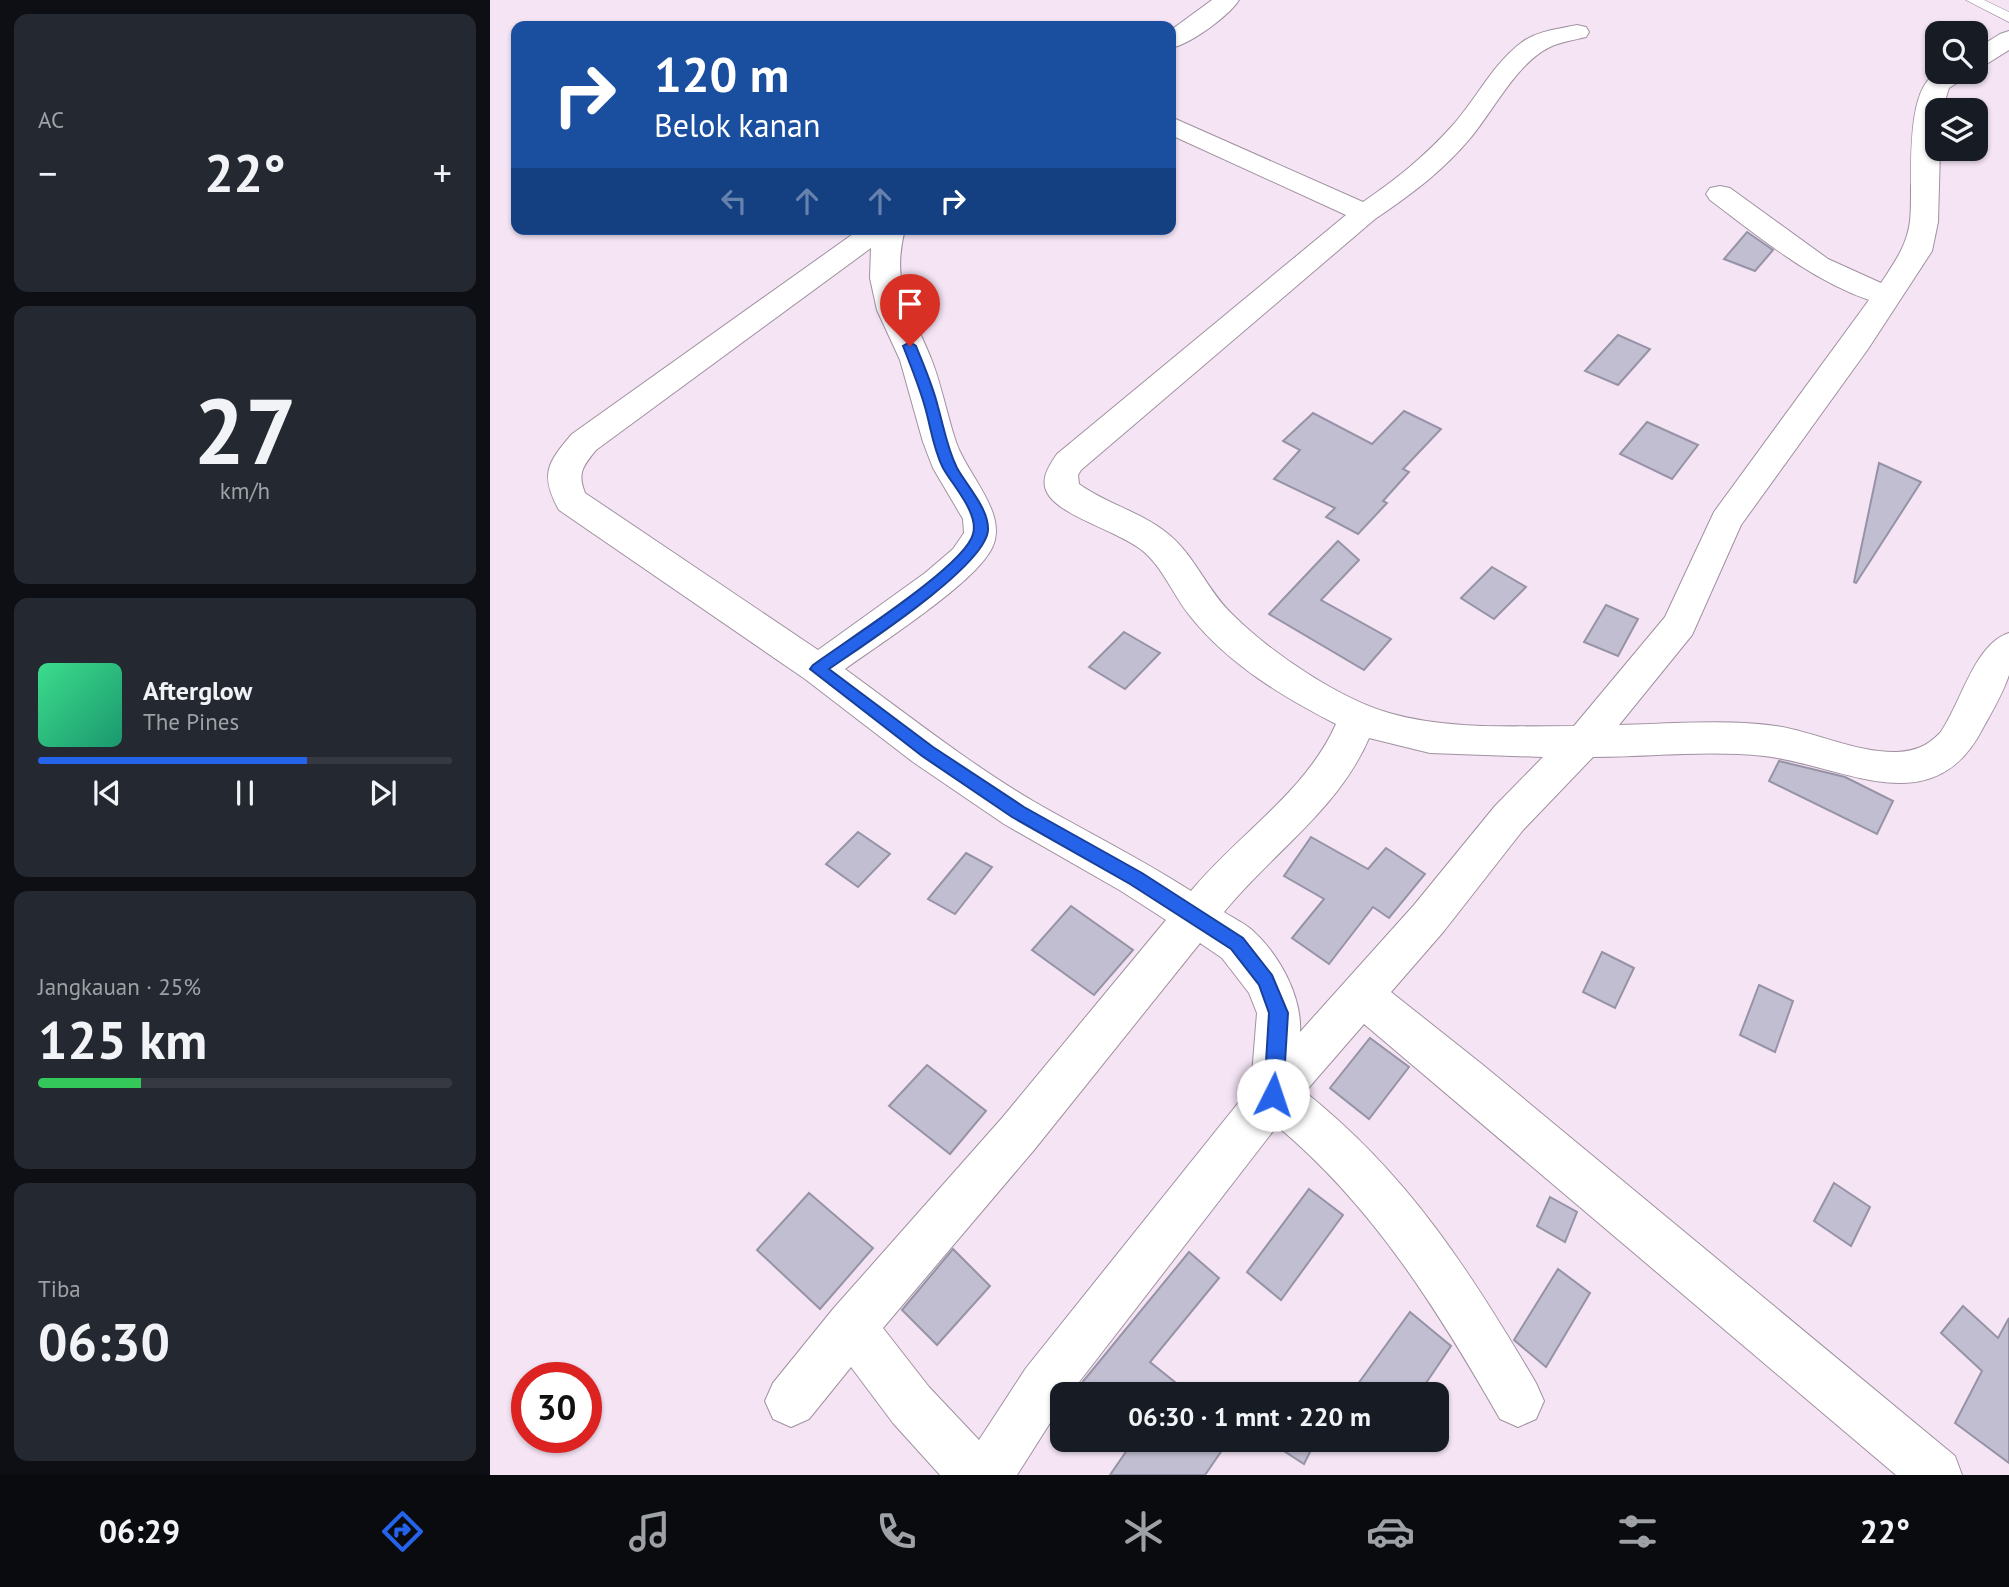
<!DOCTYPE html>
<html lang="id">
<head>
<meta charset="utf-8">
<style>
	body { margin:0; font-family:"PT Sans",sans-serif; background:#242831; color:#f1f3f6; height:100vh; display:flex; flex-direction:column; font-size:26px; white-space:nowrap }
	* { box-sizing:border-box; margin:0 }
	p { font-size:23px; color:#9ea1a6 }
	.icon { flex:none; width:38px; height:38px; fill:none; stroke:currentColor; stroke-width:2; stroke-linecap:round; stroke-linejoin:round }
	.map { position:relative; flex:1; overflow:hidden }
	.drawer { display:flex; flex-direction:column; gap:14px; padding:14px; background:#0d0f14; width:490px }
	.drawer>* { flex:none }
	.guide { position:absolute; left:21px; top:21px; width:665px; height:214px; border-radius:14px; box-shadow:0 2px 5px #0004; background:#1a4fa0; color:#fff; overflow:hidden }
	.buttons { position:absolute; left:1435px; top:21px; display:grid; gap:14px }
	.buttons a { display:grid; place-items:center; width:63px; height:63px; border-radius:14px; background:#171b24; box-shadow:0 2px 5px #0004; font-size:35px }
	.speed { position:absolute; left:21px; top:1362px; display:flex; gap:14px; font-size:35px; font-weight:700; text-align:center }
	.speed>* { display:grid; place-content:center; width:91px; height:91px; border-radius:50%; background:#171b24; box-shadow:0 2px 5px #0004; line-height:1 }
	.speed .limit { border:10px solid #d22; background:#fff; color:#111 }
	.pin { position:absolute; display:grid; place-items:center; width:60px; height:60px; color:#fff; margin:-72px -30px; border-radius:50% 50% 50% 0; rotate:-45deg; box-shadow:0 0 7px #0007 }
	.pin .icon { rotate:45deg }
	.me { position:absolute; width:77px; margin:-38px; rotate:4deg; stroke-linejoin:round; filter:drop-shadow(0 0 5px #0008) }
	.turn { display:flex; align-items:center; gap:24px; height:147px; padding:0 28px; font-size:32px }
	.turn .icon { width:91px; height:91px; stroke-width:2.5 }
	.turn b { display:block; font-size:49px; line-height:60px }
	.lanes { display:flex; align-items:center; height:66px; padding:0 28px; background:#0003; justify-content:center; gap:35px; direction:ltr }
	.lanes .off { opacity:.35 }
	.big { font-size:52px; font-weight:700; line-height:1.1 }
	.drawer .widget { flex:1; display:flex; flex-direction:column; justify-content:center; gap:10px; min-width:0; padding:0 24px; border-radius:14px; background:#242831 }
	.drawer .dial { align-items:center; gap:0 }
	.dial b { font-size:91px; line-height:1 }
	.song { display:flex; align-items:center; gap:21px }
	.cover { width:84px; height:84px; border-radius:10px; background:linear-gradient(135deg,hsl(150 70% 55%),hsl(160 70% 35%)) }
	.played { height:7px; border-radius:4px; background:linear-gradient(90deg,#2563eb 65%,#363941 65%) }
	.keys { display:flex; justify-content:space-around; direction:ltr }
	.heat { display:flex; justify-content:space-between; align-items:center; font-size:38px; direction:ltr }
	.charge { height:10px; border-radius:5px; background:linear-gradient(90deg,#34c759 25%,#363941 0) }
	.trip { position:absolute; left:560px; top:1382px; width:399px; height:70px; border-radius:14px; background:#171b24; box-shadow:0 2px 5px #0004; font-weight:700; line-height:70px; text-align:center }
	.dock { display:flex; height:112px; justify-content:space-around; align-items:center; background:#090b0e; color:#9ea1a6 }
	.dock .icon { width:49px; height:49px }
	.dock .on { color:#2563eb }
	.dock b { font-size:32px; color:#f1f3f6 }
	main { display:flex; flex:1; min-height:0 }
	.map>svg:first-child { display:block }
</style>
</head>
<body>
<main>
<section class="drawer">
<div class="widget"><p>AC</p>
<div class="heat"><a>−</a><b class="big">22°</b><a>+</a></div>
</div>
<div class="widget dial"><b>27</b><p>km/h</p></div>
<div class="widget">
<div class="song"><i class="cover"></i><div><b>Afterglow</b><p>The Pines</p></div></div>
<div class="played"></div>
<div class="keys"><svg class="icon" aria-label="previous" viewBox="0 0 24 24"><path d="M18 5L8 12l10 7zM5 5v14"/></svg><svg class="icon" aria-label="pause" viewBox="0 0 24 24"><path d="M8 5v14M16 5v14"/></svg><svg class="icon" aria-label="next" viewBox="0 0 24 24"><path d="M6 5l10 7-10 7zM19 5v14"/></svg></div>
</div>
<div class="widget"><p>Jangkauan · 25%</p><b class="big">125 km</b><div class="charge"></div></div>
<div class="widget"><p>Tiba</p><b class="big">06:30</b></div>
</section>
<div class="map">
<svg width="1519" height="1475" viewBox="0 0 1519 1475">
	<rect width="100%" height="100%" fill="#f4e4f4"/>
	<g fill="#c2bed2" stroke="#9693a6" stroke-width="2">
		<polygon points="1257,232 1283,250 1265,271 1234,259"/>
		<polygon points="1128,335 1160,349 1128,385 1095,371"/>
		<polygon points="914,411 951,429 913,469 919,472 893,501 897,503 868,534 836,517 845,508 784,479 810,450 793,441 823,413 882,444"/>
		<polygon points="1157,422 1208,445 1182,479 1130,454"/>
		<polygon points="1389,463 1431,482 1366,583 1364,582"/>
		<polygon points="848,541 869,560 831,600 901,639 874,670 779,614"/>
		<polygon points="1002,567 1036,587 1004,619 971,598"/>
		<polygon points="1116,605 1148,619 1128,656 1094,642"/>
		<polygon points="634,632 670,653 635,689 599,667"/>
		<polygon points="1289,761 1355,777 1403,801 1387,834 1279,781"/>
		<polygon points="368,832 400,854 368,887 336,864"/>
		<polygon points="821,837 878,869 896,848 935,874 899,918 883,907 839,964 802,938 834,899 794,876"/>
		<polygon points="476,853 502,867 465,914 438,899"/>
		<polygon points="581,906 643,950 604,995 542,950"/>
		<polygon points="1112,952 1144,968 1125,1008 1093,992"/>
		<polygon points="1269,985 1303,1001 1285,1052 1250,1035"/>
		<polygon points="880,1038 919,1067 879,1119 840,1088"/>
		<polygon points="437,1065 496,1111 460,1154 399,1106"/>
		<polygon points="1344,1183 1380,1207 1361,1246 1324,1221"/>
		<polygon points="819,1189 853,1215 791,1300 757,1272"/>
		<polygon points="319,1193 383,1248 330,1309 267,1250"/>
		<polygon points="1060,1197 1087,1212 1075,1242 1047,1226"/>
		<polygon points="463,1249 500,1286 447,1345 412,1310"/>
		<polygon points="699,1252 729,1278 660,1362 691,1387 685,1395 591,1395 586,1390"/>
		<polygon points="1068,1269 1100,1293 1056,1367 1024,1340"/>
		<polygon points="1473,1306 1508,1338 1519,1318 1519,1463 1465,1423 1492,1371 1451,1333"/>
		<polygon points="920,1312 961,1346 928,1395 860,1395"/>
		<polygon points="644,1440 739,1440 715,1475 620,1475"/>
		<polygon points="777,1440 826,1440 814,1464"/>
	</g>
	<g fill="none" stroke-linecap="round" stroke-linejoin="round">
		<defs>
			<polygon id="service" points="1476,0 1494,0 1519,12 1519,22"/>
			<g id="minor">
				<path d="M722,0H749C738,17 700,44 681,48V30Z"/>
				<path d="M1087,25L1096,27L1099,32L1096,37C1084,40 1070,42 1060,47C1028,62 1004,109 982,136C953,171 923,193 885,219L591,470L588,475L589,484C617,504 651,512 677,533C705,555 717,591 743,615C780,652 849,699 899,713C958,730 1023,726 1084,726L1175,617L1224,512L1379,300C1319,279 1271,238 1220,200L1216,194L1220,188L1230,186L1240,188L1338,259L1391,283C1404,263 1417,246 1420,221C1424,189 1412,87 1448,73C1456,69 1470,72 1480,72L1476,77L1459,88L1452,110H1447V149H1450L1448,222L1442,251L1378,349L1251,525L1202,635L1129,725C1181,724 1234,719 1286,726C1326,732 1366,753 1407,752C1426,751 1437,746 1450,733C1471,704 1484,644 1519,633C1519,645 1519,664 1519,675C1513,693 1502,712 1493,728C1443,826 1353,765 1274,756C1217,750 1159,757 1103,757L1033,830L954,931L901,992L993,1065L1465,1456L1472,1475H1406L874,1024L815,1092C918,1174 980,1271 1046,1383L1054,1401L1046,1419L1028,1427L1010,1419C948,1311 884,1207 787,1126L579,1395H572V1404L527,1475H450L403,1423L361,1367L319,1419L301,1427L283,1419L275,1401L283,1383L343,1309L512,1118L676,920L631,891L514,824L423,762L315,679L69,510C49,474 58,462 82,434L370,229H415C400,287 422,310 442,361C452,387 457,415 466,442C477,475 519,514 502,548C485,583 391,643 355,669C417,714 477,762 543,801C595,831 650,858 701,891C747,835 816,792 846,724C793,697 738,664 700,616C683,595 674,569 653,551C628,531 578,519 560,497C548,482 558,467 567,454L856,215L681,135V117L873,202C908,178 934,157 963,125C986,99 1003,64 1031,43C1046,31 1069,29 1087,25ZM381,248L380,278L387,310L410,360L433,442L443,468L473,519L474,533L463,549L435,573L328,650L95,493C87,473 93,466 106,450ZM879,738L940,753L1053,757L1005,806L924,905L810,1032C812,996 789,954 762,930C754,923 743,918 734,912C782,853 848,810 879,738ZM710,943L732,958L759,993L767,1013L761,1087L536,1368L489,1440L439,1387L393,1328L544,1150Z"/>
				<polygon points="1519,31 1519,50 1495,65 1486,68 1486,49 1510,34"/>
			</g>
		</defs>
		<use href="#service" stroke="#a091a0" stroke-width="1"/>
		<use href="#minor" stroke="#a091a0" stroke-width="2"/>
		<use href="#service" fill="#fff" fill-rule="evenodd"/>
		<use href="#minor" fill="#fff" fill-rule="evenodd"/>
	</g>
	<path fill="#2563eb" stroke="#184099" stroke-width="2" d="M420,342L426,346C434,366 443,386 448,407C454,428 457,448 467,468C477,486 499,509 498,530C496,566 372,646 339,669L443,747L534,807L652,873L753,938L782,975L798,1013L793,1095L790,1102L783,1104L777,1102L774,1095L779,1013L769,985L741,949L640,884L522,817L432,756L320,669L323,665C354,642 475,566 483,534C489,513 463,486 453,468C443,448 441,428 435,407C429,386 421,366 413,346Z"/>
</svg>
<div class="buttons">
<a><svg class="icon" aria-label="search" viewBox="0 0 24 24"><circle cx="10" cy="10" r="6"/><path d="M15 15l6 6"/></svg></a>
<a><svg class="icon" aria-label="layers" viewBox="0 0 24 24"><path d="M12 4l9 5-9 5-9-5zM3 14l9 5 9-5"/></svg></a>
</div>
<div class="speed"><div class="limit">30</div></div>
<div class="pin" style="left:420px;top:346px;background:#d93025"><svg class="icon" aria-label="arrive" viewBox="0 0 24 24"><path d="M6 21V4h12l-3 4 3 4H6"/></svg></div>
<svg class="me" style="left:783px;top:1095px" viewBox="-20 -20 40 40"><circle r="19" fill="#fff"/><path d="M0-13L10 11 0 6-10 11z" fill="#2563eb"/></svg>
<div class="trip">06:30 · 1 mnt · 220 m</div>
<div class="guide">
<div class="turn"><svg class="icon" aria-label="right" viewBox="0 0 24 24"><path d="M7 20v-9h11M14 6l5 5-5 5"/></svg><div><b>120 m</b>Belok kanan</div></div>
<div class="lanes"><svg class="icon off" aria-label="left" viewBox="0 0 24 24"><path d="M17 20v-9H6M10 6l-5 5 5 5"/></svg><svg class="icon off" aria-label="ahead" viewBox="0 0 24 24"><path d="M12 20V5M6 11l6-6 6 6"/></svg><svg class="icon off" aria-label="ahead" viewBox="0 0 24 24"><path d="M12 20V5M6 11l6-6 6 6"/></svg><svg class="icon" aria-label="right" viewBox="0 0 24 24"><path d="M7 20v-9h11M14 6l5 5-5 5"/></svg></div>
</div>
</div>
</main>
<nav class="dock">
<b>06:29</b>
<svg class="icon on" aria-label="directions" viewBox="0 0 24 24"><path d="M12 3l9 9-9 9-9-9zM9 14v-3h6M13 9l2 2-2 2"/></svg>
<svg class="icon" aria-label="music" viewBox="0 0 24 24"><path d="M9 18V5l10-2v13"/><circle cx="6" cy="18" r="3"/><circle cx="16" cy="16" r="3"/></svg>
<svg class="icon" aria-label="phone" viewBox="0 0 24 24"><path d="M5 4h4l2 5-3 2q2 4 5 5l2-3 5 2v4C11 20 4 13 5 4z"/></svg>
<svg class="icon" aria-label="climate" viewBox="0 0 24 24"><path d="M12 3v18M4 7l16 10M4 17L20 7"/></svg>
<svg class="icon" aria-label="car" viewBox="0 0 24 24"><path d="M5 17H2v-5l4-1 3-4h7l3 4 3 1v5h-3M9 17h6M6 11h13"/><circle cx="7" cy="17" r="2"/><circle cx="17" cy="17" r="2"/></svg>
<svg class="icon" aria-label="filters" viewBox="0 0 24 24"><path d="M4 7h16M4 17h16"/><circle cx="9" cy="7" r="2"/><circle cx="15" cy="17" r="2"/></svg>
<b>22°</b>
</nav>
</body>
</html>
